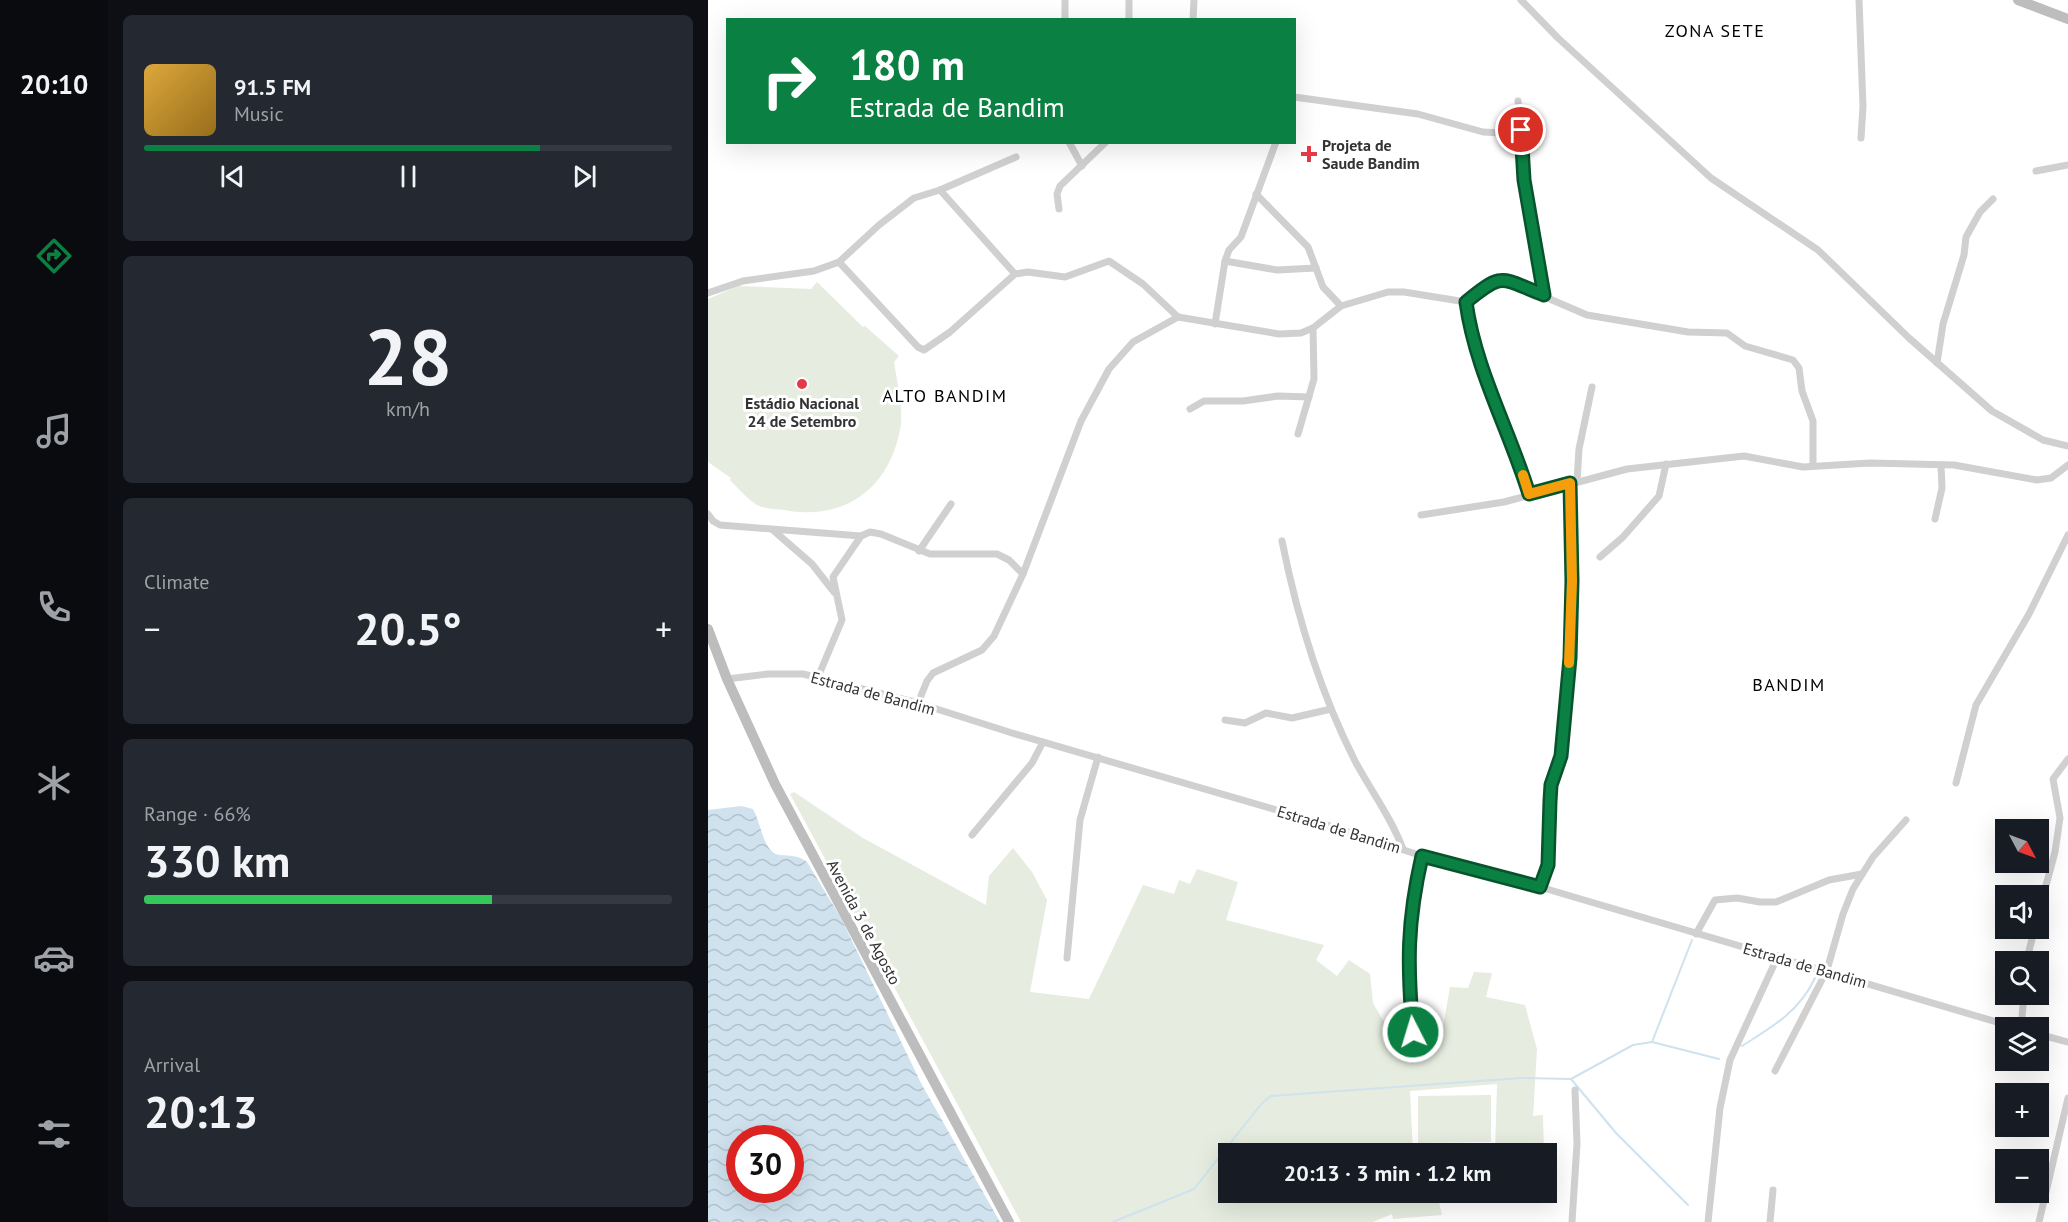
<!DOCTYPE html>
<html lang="en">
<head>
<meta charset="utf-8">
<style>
	body { margin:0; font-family:"PT Sans",sans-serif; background:#242831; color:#f1f3f6; height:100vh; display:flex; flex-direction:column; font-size:22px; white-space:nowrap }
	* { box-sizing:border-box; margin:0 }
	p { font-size:20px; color:#9ea1a6 }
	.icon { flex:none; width:33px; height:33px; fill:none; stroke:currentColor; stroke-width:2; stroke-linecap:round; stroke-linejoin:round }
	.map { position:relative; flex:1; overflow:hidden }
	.panel { display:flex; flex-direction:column; gap:15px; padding:15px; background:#0d0f14; width:600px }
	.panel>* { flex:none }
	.top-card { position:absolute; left:18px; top:18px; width:570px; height:126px; border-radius:0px; box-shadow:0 6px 24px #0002; background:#0b8043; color:#fff; overflow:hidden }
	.needle { width:39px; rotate:131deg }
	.buttons { position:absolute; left:1287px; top:819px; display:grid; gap:12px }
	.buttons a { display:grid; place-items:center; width:54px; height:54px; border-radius:0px; background:#171b24; box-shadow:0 6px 24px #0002; font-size:30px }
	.speed { position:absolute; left:18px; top:1125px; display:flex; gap:12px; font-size:30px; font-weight:700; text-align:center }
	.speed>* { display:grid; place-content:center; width:78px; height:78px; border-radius:50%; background:#171b24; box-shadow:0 6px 24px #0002; line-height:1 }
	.speed .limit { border:9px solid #d22; background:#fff; color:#111 }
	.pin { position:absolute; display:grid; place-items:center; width:51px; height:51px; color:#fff; margin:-26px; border:3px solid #fff; border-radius:50%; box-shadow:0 2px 6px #0007 }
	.me { position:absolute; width:66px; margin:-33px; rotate:355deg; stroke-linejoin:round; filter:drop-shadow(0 0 4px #0008) }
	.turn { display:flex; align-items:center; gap:21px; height:126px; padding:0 24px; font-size:27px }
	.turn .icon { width:78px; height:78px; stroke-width:2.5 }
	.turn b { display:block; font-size:42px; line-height:51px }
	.big { font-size:45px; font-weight:800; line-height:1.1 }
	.panel .card { flex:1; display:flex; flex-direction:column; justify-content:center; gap:9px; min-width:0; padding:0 21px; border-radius:9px; background:#242831 }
	.panel .dial { align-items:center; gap:0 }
	.dial b { font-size:78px; line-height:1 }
	.song { display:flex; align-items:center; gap:18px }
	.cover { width:72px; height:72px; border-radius:9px; background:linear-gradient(135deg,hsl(40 70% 55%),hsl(40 70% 35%)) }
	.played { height:6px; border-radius:3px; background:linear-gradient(90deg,#0b8043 75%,#363941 75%) }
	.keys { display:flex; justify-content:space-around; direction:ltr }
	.heat { display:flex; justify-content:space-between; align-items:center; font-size:33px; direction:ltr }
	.charge { height:9px; border-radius:4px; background:linear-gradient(90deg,#34c759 66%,#363941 0) }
	.trip { position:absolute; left:510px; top:1143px; width:339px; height:60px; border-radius:0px; background:#171b24; box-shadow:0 6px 24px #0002; font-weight:800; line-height:60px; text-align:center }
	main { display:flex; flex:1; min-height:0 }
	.menu { display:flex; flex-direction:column; width:108px; justify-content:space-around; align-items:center; background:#090b0e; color:#9ea1a6 }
	.menu .icon { width:42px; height:42px }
	.menu .selected { color:#0b8043 }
	.menu b { font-size:27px; color:#f1f3f6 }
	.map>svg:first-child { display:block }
</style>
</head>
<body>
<main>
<nav class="menu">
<b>20:10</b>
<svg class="icon selected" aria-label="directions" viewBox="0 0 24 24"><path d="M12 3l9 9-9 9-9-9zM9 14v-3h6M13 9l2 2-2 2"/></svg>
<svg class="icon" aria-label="music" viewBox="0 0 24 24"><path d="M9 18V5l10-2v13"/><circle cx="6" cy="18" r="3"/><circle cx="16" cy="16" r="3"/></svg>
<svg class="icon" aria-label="phone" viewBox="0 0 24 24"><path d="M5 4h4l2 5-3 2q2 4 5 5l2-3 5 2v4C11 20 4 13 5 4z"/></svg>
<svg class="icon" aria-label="climate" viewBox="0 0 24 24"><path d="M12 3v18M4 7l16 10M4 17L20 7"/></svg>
<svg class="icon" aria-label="car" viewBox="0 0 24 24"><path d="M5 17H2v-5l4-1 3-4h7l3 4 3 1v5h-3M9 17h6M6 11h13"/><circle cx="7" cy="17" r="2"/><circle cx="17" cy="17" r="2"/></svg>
<svg class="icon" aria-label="filters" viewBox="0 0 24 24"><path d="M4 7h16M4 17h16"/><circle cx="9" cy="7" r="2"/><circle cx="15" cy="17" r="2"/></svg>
</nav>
<section class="panel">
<div class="card">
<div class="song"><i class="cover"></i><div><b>91.5 FM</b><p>Music</p></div></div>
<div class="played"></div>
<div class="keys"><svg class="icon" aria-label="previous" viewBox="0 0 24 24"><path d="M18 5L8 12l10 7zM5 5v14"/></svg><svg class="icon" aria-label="pause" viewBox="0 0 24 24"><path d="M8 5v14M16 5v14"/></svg><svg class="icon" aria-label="next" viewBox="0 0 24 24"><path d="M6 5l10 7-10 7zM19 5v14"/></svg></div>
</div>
<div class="card dial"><b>28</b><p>km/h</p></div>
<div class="card"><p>Climate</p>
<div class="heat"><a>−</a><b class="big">20.5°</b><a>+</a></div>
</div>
<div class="card"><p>Range · 66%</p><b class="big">330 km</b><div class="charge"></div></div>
<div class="card"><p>Arrival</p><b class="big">20:13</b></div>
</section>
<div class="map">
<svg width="1360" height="1222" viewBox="0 0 1360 1222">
	<defs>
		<pattern id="water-waves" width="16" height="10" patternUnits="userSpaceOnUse" patternTransform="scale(1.5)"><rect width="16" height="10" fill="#cfe2ee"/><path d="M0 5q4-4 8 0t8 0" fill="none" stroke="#b2c2cd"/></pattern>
	</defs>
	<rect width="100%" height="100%" fill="#fff"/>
	<g fill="#e6ecdf">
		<path d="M109,282L155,327L157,326L191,356L186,362C189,382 196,409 192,430C180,490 136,521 76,510C68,509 56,509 49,505C39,499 30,488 22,480L23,478L0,462V299L30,286L103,289Z"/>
		<polygon points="86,792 155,838 278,905 281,876 305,848 324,872 339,900 322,992 381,999 435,885 466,894 471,880 482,884 489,869 530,882 518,920 616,945 608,960 629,976 641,960 662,974 665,1003 689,1044 708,1040 721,1047 733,1039 742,987 760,988 766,972 784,973 778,997 817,1005 829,1049 825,1116 835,1115 836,1153 787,1153 789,1084 702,1091 705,1153 520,1154 520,1192 729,1193 734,1215 685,1219 684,1214 665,1222 313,1222 82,794"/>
		<polygon points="783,1095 783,1142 710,1143 710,1096"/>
	</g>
	<path fill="url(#water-waves)" fill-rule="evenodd" d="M33,806L45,809C53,822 55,852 71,855C82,856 90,855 99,862L133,918L214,1085L292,1222H0V810ZM32,1138H82V1190H32Z"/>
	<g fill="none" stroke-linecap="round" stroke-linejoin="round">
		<g stroke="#cfe2ee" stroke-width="2">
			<polyline points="944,1042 984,940"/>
			<path d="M1034,1046C1064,1027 1091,1012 1107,978"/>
			<polyline points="863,1079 908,1133 980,1205"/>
			<polyline points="405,1222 486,1189 554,1103 563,1096 813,1078 863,1079 925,1045 944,1042 1011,1059"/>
		</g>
		<g stroke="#d0d0d0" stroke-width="7">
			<polyline points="357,0 357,20"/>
			<polyline points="421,0 421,20"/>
			<polyline points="813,0 850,38 1003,178 1110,250 1201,338 1284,411 1335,440 1360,446"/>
			<polyline points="1151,0 1155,106 1153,138"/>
			<polyline points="485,20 486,0"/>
			<polyline points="586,97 710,114 775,132 814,134"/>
			<polyline points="810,101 816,180 836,295"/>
			<polyline points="361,142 374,166"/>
			<polyline points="1328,171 1360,165"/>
			<polyline points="232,190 307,274"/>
			<polyline points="548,194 600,247 615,287 633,306"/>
			<polyline points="351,209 349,194 352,186 398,142"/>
			<polyline points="517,261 569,270 608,268"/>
			<polyline points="131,262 171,225 206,198 232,190 308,157"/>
			<polyline points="0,293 35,281 106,271 131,262 210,347 216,350 242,332 307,274 320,272 357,277 401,261 435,284 470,317"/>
			<path d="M758,302C768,369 801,429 821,494"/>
			<polyline points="507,324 517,261 521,250 533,237 568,142"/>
			<polyline points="1229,363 1235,324 1256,255 1258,237 1272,212 1285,199"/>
			<polyline points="482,409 496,401 535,401 570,396 601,397"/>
			<polyline points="590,434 606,379 605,328"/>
			<polyline points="869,481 871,449 884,387"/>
			<polyline points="0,514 5,521 12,525 153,536"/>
			<polyline points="713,515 796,502 919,469 1036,456 1095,467 1162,463 1246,465 1329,480 1343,478 1360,465"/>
			<polyline points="1227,519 1234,488 1233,465"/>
			<polyline points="65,530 104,564 126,592"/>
			<path d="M574,541C589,616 612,692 647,761C663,791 683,817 695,849"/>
			<polyline points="211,551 243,504"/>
			<polyline points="892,557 915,537 951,496 958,464"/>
			<polyline points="110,677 134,620 125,577 153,536 162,532 173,534 222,554 289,554 301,560 315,574"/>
			<polyline points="19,679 60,674 95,674 210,703 304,733 610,822 714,856 832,887 1309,1028"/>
			<polyline points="210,703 219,681 225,673 274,650 286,636 315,574 373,421 401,369 425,342 470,317 571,334 593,333 605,328 633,306 680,292 696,292 758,302 783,281 800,281 879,315 980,332 1019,333 1037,346 1085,360 1091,368 1094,391 1105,421 1105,466"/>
			<polyline points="517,720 537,723 558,713 584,718 623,709"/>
			<polyline points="1248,783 1268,705 1321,614 1360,535"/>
			<polyline points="264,835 324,763 335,742"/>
			<path d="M832,887C845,856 838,821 843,788C845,777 851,769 853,758C866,667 865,574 862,483"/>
			<polyline points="1330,915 1347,852 1352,818 1345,779 1360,759"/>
			<polyline points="988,934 1007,900 1029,898 1052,902 1068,902 1121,880 1154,874"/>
			<polyline points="359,958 372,820 390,757"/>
			<polyline points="1318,962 1327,928"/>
			<polyline points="1313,1028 1316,994"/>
			<path d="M705,1032C699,964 699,922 714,856"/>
			<polyline points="1330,1034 1360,1042"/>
			<polyline points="1067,1071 1119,970 1135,914 1145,889 1165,857 1198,820"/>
			<polyline points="864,1222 869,1144 867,1090"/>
			<polyline points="1000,1222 1012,1108 1022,1060 1070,956"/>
			<polyline points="1062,1222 1065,1190"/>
			<polyline points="1331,1222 1360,1098"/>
		</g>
		<g stroke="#bdbdbd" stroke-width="10">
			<polyline points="1310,0 1360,19"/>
			<polyline points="0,629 19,679 67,784 301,1222"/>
		</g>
	</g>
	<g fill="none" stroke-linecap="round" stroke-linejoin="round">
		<defs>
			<path id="route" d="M705,1032C699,964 699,922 714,856L832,887L840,865L842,801L843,785L853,756L862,658L864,581L862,483L821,494C801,429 767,369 758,302C796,271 792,278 836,295L816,180L813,130"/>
		</defs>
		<use href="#route" stroke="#07532c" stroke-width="15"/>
		<use href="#route" stroke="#0b8043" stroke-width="10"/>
		<polyline stroke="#f59e0b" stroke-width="10" points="815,475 821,494 862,483 864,581 861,663"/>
	</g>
	<g fill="#e63946" stroke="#fff" stroke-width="2">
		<path d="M598 145h6v6h6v6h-6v6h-6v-6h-6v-6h6z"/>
		<circle cx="94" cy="384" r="6"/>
	</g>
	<g text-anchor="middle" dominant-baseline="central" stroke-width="6" stroke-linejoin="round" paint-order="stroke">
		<g font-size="16" font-weight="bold" fill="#333" stroke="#fff" text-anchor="start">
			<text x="614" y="145">Projeta de<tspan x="614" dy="18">Saude Bandim</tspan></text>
			<text x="94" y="403" text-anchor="middle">Estádio Nacional<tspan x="94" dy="18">24 de Setembro</tspan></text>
		</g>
		<g font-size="16" fill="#333" stroke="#fff">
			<text transform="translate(165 693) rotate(15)">Estrada de Bandim</text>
			<text transform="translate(631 829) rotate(17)">Estrada de Bandim</text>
			<text transform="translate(156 922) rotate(62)">Avenida 3 de Agosto</text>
			<text transform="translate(1097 965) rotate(16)">Estrada de Bandim</text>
		</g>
		<g font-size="18" letter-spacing="1.5" fill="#000" stroke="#fff">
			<text x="1007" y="30">ZONA SETE</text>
			<text x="237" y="395">ALTO BANDIM</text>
			<text x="1081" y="684">BANDIM</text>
		</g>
	</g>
</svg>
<div class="buttons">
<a><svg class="needle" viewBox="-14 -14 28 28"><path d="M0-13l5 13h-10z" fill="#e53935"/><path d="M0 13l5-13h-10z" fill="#9ea1a6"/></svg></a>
<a><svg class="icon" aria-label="sound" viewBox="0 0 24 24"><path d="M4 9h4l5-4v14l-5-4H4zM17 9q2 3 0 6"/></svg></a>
<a><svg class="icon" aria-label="search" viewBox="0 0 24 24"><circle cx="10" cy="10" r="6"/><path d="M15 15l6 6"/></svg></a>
<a><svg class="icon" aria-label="layers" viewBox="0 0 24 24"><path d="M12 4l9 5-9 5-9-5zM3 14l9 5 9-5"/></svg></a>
<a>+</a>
<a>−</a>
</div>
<div class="speed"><div class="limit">30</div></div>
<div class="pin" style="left:813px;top:130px;background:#d93025"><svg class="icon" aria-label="arrive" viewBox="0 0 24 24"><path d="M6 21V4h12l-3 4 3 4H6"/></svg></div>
<svg class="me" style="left:705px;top:1032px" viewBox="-20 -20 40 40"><circle r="17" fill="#0b8043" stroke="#fff" stroke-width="3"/><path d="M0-11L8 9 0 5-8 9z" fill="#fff"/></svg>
<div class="trip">20:13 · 3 min · 1.2 km</div>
<div class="top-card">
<div class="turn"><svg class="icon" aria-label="right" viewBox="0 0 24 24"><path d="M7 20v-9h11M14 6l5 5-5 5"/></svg><div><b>180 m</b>Estrada de Bandim</div></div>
</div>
</div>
</main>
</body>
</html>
